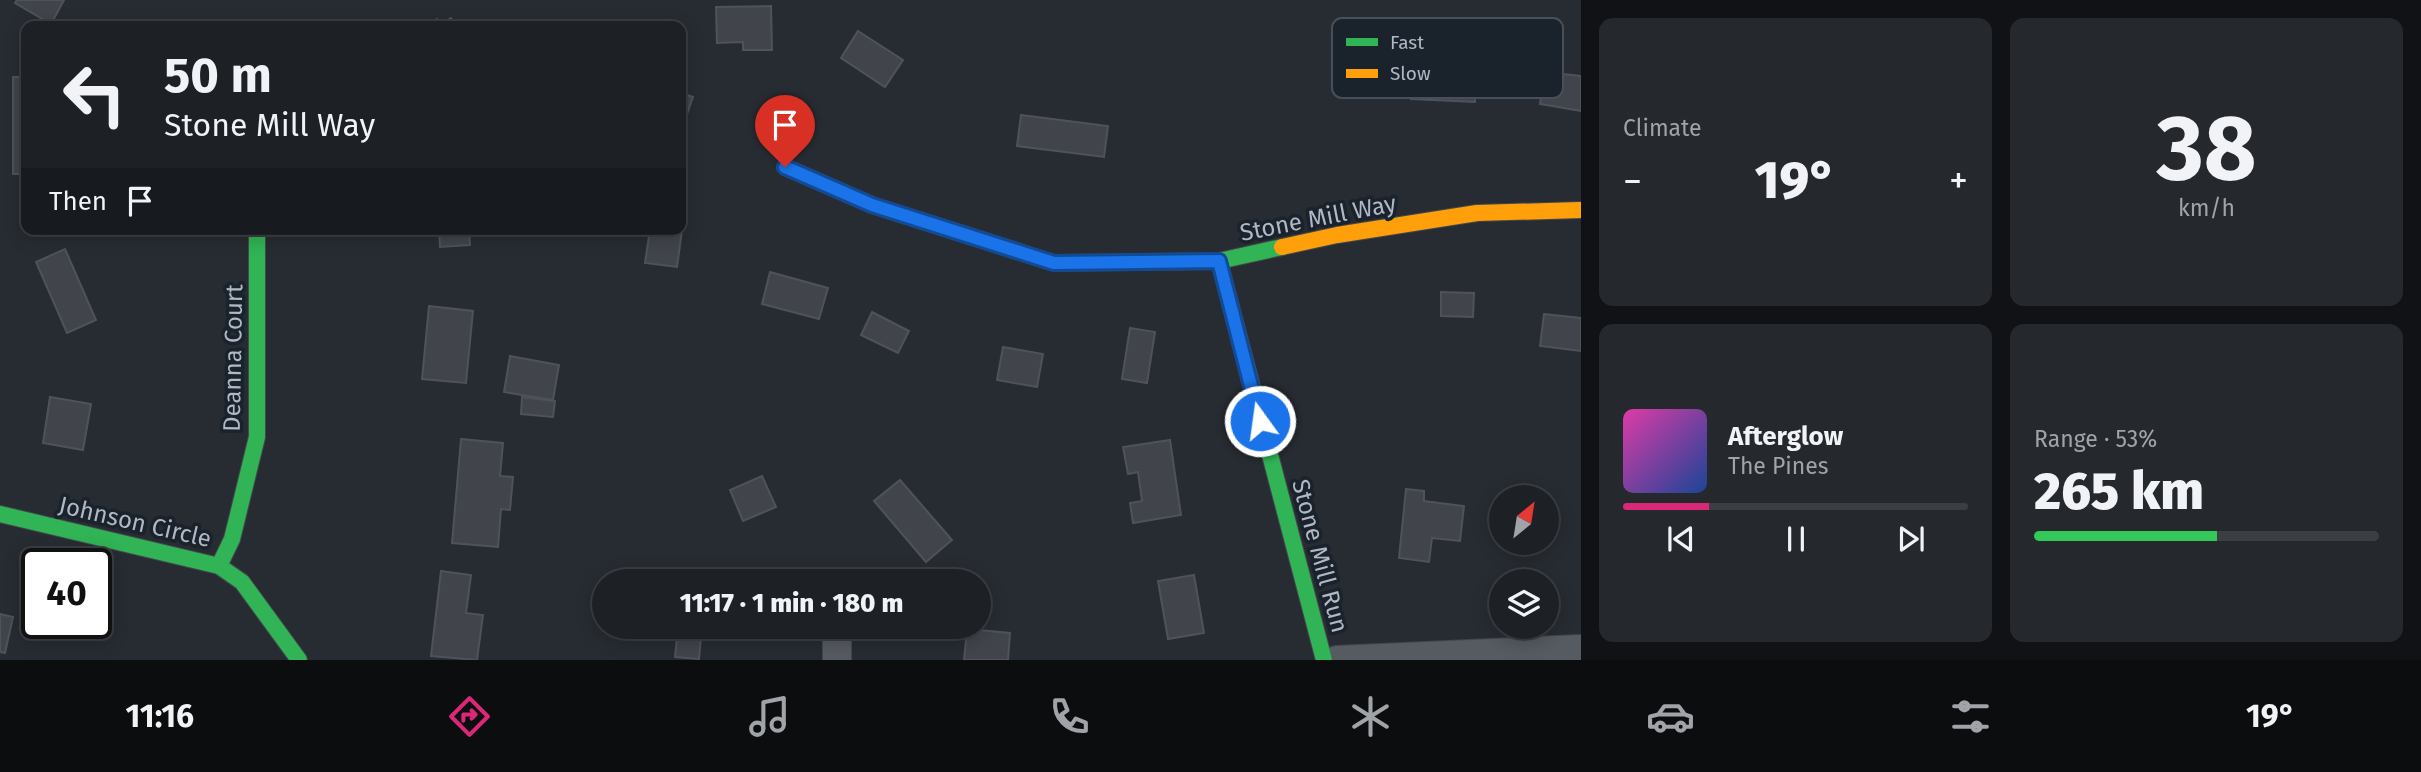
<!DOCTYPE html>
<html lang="en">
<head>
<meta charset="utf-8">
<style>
	body { margin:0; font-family:"Fira Sans",sans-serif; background:#25292e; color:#f1f3f6; height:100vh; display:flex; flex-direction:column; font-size:26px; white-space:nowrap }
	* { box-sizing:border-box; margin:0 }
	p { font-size:23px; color:#a0a3a7 }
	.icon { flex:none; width:38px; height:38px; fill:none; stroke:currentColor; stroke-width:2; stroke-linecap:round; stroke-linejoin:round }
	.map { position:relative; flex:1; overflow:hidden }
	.side { display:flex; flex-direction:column; gap:18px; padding:18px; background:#101215; width:840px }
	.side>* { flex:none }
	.top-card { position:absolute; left:21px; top:21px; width:665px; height:214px; border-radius:14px; box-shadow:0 4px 18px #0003,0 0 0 2px #3b3e43; background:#1d2126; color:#f1f3f6; overflow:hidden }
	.needle { width:46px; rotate:30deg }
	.fabs { position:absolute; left:1489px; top:485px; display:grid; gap:14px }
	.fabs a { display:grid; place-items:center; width:70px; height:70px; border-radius:50%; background:#1d2126; box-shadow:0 4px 18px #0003,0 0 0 2px #3b3e43; font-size:35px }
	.speed { position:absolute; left:21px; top:548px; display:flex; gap:14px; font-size:35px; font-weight:700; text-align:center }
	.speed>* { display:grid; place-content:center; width:91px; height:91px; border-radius:50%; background:#1d2126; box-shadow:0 4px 18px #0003,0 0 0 2px #3b3e43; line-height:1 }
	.speed .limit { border:4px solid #111; border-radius:10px; background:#fff; color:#111 }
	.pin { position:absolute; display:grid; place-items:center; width:60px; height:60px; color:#fff; margin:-72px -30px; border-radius:50% 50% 50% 0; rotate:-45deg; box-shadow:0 0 7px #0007 }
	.pin .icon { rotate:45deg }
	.me { position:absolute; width:77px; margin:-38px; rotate:346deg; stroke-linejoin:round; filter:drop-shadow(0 0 5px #0008) }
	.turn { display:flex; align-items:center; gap:24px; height:147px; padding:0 28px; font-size:32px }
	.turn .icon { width:91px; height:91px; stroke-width:2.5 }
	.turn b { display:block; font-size:49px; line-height:60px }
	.then { display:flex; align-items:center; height:66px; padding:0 28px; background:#0003; gap:14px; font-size:26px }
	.big { font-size:52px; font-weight:800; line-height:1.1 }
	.side .card { flex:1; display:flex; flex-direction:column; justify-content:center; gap:10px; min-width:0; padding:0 24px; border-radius:14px; background:#25292e }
	.side .dial { align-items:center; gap:0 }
	.dial b { font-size:91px; line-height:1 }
	.song { display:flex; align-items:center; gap:21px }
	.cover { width:84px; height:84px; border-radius:10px; background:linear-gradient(135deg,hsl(320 70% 55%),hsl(220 70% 35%)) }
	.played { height:7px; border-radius:4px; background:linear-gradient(90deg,#db2777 25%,#3b3e43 25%) }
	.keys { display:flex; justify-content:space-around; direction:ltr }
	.heat { display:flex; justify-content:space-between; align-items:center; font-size:38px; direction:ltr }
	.charge { height:10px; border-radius:5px; background:linear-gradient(90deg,#34c759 53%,#3b3e43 0) }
	.side .tiles { flex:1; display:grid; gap:18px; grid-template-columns:repeat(2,1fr) }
	.trip { position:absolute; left:592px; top:569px; width:399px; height:70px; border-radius:35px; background:#1d2126; box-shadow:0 4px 18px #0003,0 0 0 2px #3b3e43; font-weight:800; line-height:70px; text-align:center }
	.tabs { display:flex; height:112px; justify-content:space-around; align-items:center; background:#0c0d0f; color:#a0a3a7 }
	.tabs .icon { width:49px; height:49px }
	.tabs .current { color:#db2777 }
	.tabs b { font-size:32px; color:#f1f3f6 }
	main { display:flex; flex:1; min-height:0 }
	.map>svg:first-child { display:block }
</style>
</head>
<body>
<main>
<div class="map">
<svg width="1581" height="660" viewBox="0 0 1581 660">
	<rect width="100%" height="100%" fill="#272c32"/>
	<g fill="#41454b" stroke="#4e535a" stroke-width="2">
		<polygon points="17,0 64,0 51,24 15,3"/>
		<polygon points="771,6 772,50 743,50 743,42 717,43 716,7"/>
		<polygon points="451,18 455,26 422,26 437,19 440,24"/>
		<polygon points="858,31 903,60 885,87 841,58"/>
		<polygon points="1412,64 1476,67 1475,102 1411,99"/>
		<polygon points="1545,72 1581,76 1581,111 1540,104"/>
		<rect x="13" y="77" width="13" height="97"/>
		<polygon points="681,93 693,97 681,131"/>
		<polygon points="1021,115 1108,126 1104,157 1017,146"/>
		<polygon points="681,223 683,223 677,267 645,263 650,229 681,229"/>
		<polygon points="439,229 469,229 470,245 440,247"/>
		<polygon points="65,249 96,320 67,333 36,262"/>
		<polygon points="770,272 828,288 819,319 762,304"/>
		<polygon points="1441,292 1474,293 1473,317 1441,316"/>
		<polygon points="429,306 473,311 466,383 422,379"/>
		<polygon points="872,312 909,331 898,353 861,335"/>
		<polygon points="1544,314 1581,318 1581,351 1540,346"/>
		<polygon points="1130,328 1155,332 1147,383 1122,379"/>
		<polygon points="1003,347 1043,354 1037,387 997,380"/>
		<polygon points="510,356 559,365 553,400 504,392"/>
		<polygon points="50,397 91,404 83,450 43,443"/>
		<polygon points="522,397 555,401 553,417 521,414"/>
		<polygon points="461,439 503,443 500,476 513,477 510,510 501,509 498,547 452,543"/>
		<polygon points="1170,440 1181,515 1133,523 1130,503 1142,501 1138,472 1128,474 1123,447"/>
		<polygon points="762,476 776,507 743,521 730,490"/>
		<polygon points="900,480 952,540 926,562 874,501"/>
		<polygon points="1406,489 1424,491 1424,501 1464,506 1460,541 1432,538 1429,562 1399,558"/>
		<polygon points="441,571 471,575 466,613 483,615 477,660 431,656"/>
		<polygon points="1194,575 1204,633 1168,639 1158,581"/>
		<polygon points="0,614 13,617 5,653 0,652"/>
		<polygon points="678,626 702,626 699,659 675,657"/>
		<polygon points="967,629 1010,633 1008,660 964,660"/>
	</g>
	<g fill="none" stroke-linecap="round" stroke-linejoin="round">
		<defs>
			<g id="street">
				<polyline points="837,660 837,626"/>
				<polyline points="1337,660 1581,649"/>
			</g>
			<g id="fast">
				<polyline points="785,167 872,205 1054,263 1219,261 1282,247"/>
				<polyline points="1219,261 1324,660"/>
				<polyline points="0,514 219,566 242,582 299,660"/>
				<polyline points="219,566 232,539 257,437 257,229"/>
			</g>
			<polyline id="slow" points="1282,247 1337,235 1477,213 1581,210"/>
		</defs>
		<use href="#street" stroke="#44484d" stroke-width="30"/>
		<use href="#fast" stroke="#44484d" stroke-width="18"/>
		<use href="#slow" stroke="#44484d" stroke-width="18"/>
		<use href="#street" stroke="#565a61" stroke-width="28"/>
		<use href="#fast" stroke="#30b455" stroke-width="16"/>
		<use href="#slow" stroke="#ff9f0a" stroke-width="16"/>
	</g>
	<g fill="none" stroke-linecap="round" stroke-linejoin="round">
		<defs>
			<polyline id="route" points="785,167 872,205 1054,263 1219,261 1260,421"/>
		</defs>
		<use href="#route" stroke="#114b97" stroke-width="18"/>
		<use href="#route" stroke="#1a73e8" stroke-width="12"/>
	</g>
	<g text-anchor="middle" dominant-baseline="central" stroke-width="7" stroke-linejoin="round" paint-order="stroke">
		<g font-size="24" fill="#afb8c4" stroke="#1a222c">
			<text transform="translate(1318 218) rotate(-11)">Stone Mill Way</text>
			<text transform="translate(233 358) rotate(-89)">Deanna Court</text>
			<text transform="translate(135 522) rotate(13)">Johnson Circle</text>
			<text transform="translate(1320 556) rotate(75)">Stone Mill Run</text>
		</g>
	</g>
	<rect x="1332" y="18" width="231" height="80" rx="10" fill="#1a222c" stroke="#474f5a" stroke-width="2"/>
	<rect x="1346" y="38" width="32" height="8" fill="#30b455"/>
	<rect x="1346" y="69" width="32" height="9" fill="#ff9f0a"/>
	<g font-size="19" fill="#afb8c4">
		<text x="1390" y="49">Fast</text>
		<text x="1390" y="80">Slow</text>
	</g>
</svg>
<div class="fabs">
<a><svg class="needle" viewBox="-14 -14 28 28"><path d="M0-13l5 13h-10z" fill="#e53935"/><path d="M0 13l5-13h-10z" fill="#a0a3a7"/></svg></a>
<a><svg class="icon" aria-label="layers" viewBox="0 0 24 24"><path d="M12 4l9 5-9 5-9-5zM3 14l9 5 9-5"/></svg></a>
</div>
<div class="speed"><div class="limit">40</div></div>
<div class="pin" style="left:785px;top:167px;background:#d93025"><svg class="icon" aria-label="arrive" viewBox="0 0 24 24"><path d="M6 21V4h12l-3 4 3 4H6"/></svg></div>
<svg class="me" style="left:1260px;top:421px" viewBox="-20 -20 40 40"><circle r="17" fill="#1a73e8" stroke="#fff" stroke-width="3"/><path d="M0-11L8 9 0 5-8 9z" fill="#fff"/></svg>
<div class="trip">11:17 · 1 min · 180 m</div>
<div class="top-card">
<div class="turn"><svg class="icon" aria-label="left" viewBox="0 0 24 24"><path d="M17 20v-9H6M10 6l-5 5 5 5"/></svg><div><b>50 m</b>Stone Mill Way</div></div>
<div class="then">Then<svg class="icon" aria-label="arrive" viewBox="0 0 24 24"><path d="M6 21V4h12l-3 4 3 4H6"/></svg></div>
</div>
</div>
<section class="side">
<div class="tiles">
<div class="card"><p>Climate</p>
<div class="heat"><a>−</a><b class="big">19°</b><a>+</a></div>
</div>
<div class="card dial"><b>38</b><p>km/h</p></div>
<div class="card">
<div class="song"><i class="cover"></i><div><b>Afterglow</b><p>The Pines</p></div></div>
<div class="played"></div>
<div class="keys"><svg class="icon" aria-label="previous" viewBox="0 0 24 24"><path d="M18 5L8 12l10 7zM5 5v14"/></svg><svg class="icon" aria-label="pause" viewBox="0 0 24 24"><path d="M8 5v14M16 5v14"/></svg><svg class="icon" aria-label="next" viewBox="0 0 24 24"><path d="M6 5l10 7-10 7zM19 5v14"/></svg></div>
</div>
<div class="card"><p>Range · 53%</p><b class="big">265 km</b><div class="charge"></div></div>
</div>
</section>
</main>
<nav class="tabs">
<b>11:16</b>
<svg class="icon current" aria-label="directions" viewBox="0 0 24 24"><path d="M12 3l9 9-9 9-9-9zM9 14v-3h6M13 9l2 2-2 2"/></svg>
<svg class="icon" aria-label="music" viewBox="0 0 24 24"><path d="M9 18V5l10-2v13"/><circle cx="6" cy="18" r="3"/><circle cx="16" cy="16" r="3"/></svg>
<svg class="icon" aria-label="phone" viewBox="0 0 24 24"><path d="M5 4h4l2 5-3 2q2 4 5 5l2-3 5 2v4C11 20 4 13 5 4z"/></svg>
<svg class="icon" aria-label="climate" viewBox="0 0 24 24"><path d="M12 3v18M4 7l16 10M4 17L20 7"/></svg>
<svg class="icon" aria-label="car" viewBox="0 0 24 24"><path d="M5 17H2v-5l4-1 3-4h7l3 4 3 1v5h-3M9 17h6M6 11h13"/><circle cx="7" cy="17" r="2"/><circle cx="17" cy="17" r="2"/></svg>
<svg class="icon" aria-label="filters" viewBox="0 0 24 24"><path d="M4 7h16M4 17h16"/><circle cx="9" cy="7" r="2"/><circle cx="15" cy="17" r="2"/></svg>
<b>19°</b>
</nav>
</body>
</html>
